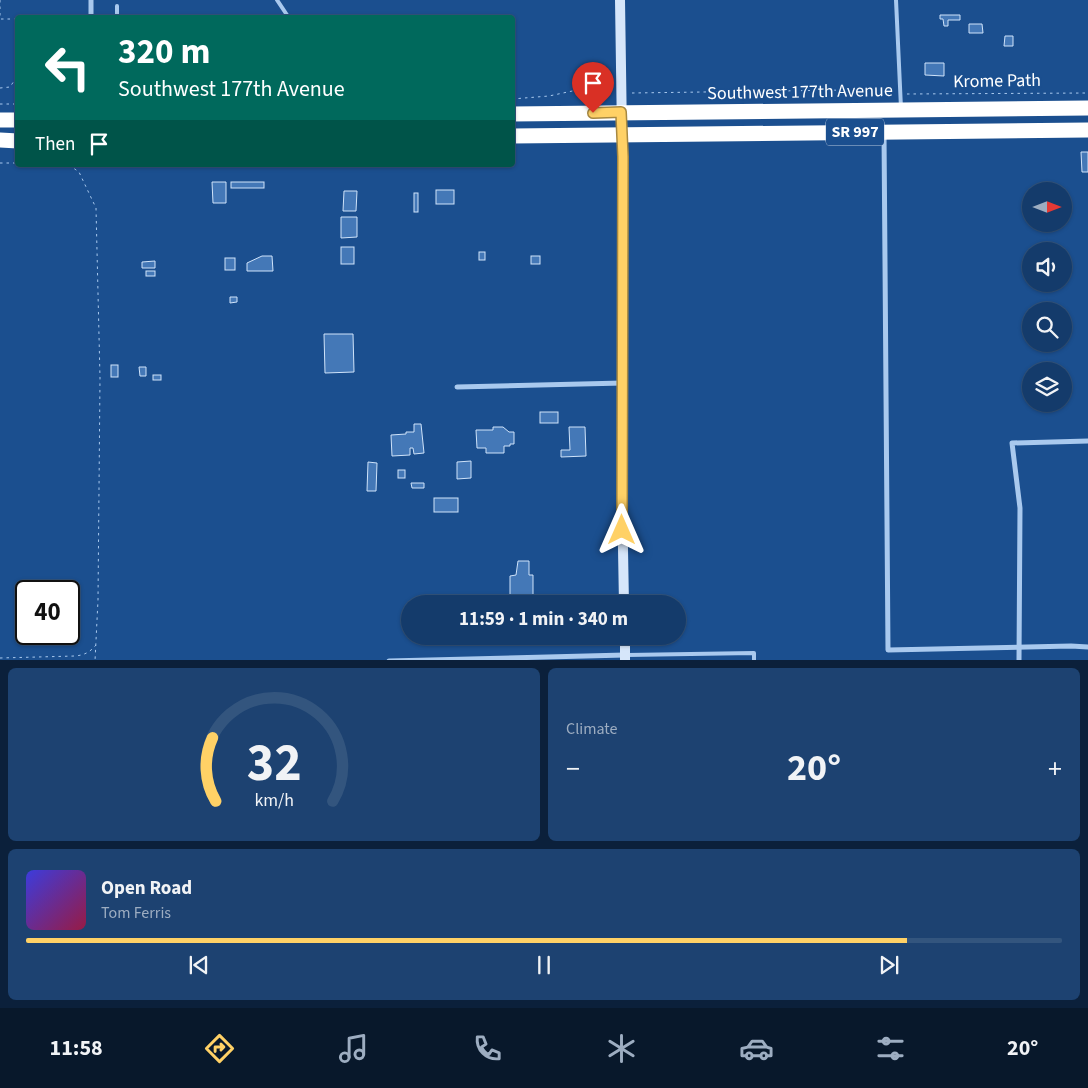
<!DOCTYPE html>
<html lang="en">
<head>
<meta charset="utf-8">
<style>
	body { margin:0; font-family:"Source Sans 3",sans-serif; background:#1d4271; color:#f1f3f6; height:100vh; display:flex; flex-direction:column; font-size:19px; white-space:nowrap }
	* { box-sizing:border-box; margin:0 }
	p { font-size:16px; color:#9dadc1 }
	.icon { flex:none; width:28px; height:28px; fill:none; stroke:currentColor; stroke-width:2; stroke-linecap:round; stroke-linejoin:round }
	.map { position:relative; height:660px; overflow:hidden }
	.sheet { display:flex; flex-direction:column; gap:8px; padding:8px; background:#0b203b; flex:1 }
	.sheet>* { flex:none }
	.banner { position:absolute; left:15px; top:15px; width:500px; height:152px; border-radius:5px; box-shadow:0 1px 4px #0004,0 0 0 1px #33557e; background:#00695c; color:#fff; overflow:hidden }
	.needle { width:32px; rotate:90deg }
	.tools { position:absolute; left:1022px; top:182px; display:grid; gap:10px }
	.tools a { display:grid; place-items:center; width:50px; height:50px; border-radius:50%; background:#143b6b; box-shadow:0 1px 4px #0004,0 0 0 1px #33557e; font-size:25px }
	.speed { position:absolute; left:15px; top:580px; display:flex; gap:10px; font-size:25px; font-weight:700; text-align:center }
	.speed>* { display:grid; place-content:center; width:65px; height:65px; border-radius:50%; background:#143b6b; box-shadow:0 1px 4px #0004,0 0 0 1px #33557e; line-height:1 }
	.speed .limit { border:2px solid #111; border-radius:8px; background:#fff; color:#111 }
	.pin { position:absolute; display:grid; place-items:center; width:42px; height:42px; color:#fff; margin:-51px -21px; border-radius:50% 50% 50% 0; rotate:-45deg; box-shadow:0 0 5px #0007 }
	.pin .icon { rotate:45deg }
	.me { position:absolute; width:55px; margin:-28px; rotate:0deg; stroke-linejoin:round; filter:drop-shadow(0 0 4px #0008) }
	.turn { display:flex; align-items:center; gap:18px; height:105px; padding:0 20px; font-size:22px }
	.turn .icon { width:65px; height:65px; stroke-width:2.5 }
	.turn b { display:block; font-size:35px; line-height:42px }
	.then { display:flex; align-items:center; height:48px; padding:0 20px; background:#0003; gap:10px; font-size:19px }
	.big { font-size:38px; font-weight:700; line-height:1.1 }
	.sheet .card { flex:1; display:flex; flex-direction:column; justify-content:center; gap:8px; min-width:0; padding:0 18px; border-radius:8px; background:#1d4271 }
	.sheet .dial { align-items:center; gap:0 }
	.dial svg { height:130px; overflow:visible; fill:none; stroke:#33557e; stroke-width:7; stroke-linecap:round; text-anchor:middle }
	.dial text { fill:#f1f3f6; stroke:none }
	.song { display:flex; align-items:center; gap:15px }
	.cover { width:60px; height:60px; border-radius:8px; background:linear-gradient(135deg,hsl(240 70% 55%),hsl(340 70% 35%)) }
	.played { height:5px; border-radius:2px; background:linear-gradient(90deg,#ffd166 85%,#33557e 85%) }
	.keys { display:flex; justify-content:space-around; direction:ltr }
	.heat { display:flex; justify-content:space-between; align-items:center; font-size:28px; direction:ltr }
	.sheet .tiles { flex:1; display:grid; gap:8px; grid-template-columns:1fr 1fr }
	.card:last-child { grid-column:span 2 }
	.trip { position:absolute; left:401px; top:595px; width:285px; height:50px; border-radius:25px; background:#143b6b; box-shadow:0 1px 4px #0004,0 0 0 1px #33557e; font-weight:700; line-height:50px; text-align:center }
	.tab-bar { display:flex; height:80px; justify-content:space-around; align-items:center; background:#08182b; color:#9dadc1 }
	.tab-bar .icon { width:35px; height:35px }
	.tab-bar .active { color:#ffd166 }
	.tab-bar b { font-size:22px; color:#f1f3f6 }
	.map>svg:first-child { display:block }
</style>
</head>
<body>
<div class="map">
<svg width="1088" height="661" viewBox="0 0 1088 661">
	<rect width="100%" height="100%" fill="#1b4f8f"/>
	<g fill="#4478b7" stroke="#cfe3fa">
		<polygon points="940,15 960,15 960,20 948,20 948,26 944,26 943,19 940,19"/>
		<polygon points="969,24 982,24 983,33 969,33"/>
		<polygon points="1005,36 1013,36 1013,46 1004,46"/>
		<polygon points="925,63 944,63 944,76 925,75"/>
		<polygon points="1081,152 1088,152 1088,172 1082,172"/>
		<polygon points="212,182 226,182 226,203 213,203"/>
		<rect x="231" y="182" width="33" height="6"/>
		<rect x="436" y="190" width="18" height="14"/>
		<polygon points="344,191 357,191 356,211 343,211"/>
		<rect x="414" y="193" width="4" height="19"/>
		<polygon points="341,217 357,217 357,237 341,238"/>
		<rect x="341" y="247" width="13" height="17"/>
		<rect x="479" y="252" width="6" height="8"/>
		<polygon points="262,256 272,256 273,271 247,271 247,263"/>
		<rect x="531" y="256" width="9" height="8"/>
		<rect x="225" y="258" width="10" height="12"/>
		<polygon points="155,261 155,268 142,268 142,262"/>
		<rect x="146" y="271" width="9" height="5"/>
		<polygon points="230,297 237,297 237,302 230,303"/>
		<polygon points="324,334 353,334 354,372 325,373"/>
		<rect x="111" y="365" width="7" height="12"/>
		<polygon points="139,367 146,367 146,376 140,376"/>
		<rect x="153" y="375" width="8" height="5"/>
		<rect x="540" y="412" width="18" height="11"/>
		<polygon points="414,424 421,424 424,453 414,454 413,448 410,448 410,455 392,456 391,435 406,434 406,432 414,432"/>
		<polygon points="493,427 503,427 509,432 514,432 514,444 510,444 510,446 504,446 504,453 486,453 486,448 477,448 476,430 493,430"/>
		<polygon points="569,427 585,427 586,456 561,457 561,450 570,450"/>
		<polygon points="471,461 471,478 457,479 457,462"/>
		<polygon points="368,462 377,463 376,491 367,491"/>
		<rect x="398" y="470" width="7" height="8"/>
		<polygon points="411,483 424,483 424,488 412,488"/>
		<rect x="434" y="498" width="24" height="14"/>
		<polygon points="518,561 529,561 529,575 533,575 533,596 529,596 529,604 521,604 521,596 510,596 510,576 516,575"/>
	</g>
	<g fill="none" stroke-linecap="round" stroke-linejoin="round">
		<g stroke="#a9c9ee" stroke-width="1" stroke-dasharray="2.5 4" stroke-linecap="butt">
			<polyline points="0,0 0,19"/>
			<polyline points="1,19 18,19"/>
			<polyline points="0,88 10,87 18,75"/>
			<polyline points="632,93 847,90 893,95"/>
			<polyline points="907,94 1088,93"/>
			<polyline points="512,99 549,96 577,90 596,93 613,93"/>
			<polyline points="0,104 18,104"/>
			<polyline points="0,163 18,163"/>
			<polyline points="69,165 79,172 96,208 100,378 98,600 95,661"/>
			<path d="M0,658L75,656C85,655 90,652 96,645"/>
		</g>
		<g stroke="#a9c9ee" stroke-width="4">
			<polyline points="277,0 289,18"/>
			<polyline points="896,0 901,108"/>
			<polyline points="117,6 117,18"/>
			<polyline points="627,655 754,653 754,661"/>
		</g>
		<g stroke="#a9c9ee" stroke-width="5">
			<polyline points="91,0 91,18"/>
			<polyline points="884,133 888,650 1071,646 1088,647"/>
			<polyline points="457,387 623,383"/>
			<polyline points="389,661 625,655"/>
			<polyline points="1019,661 1020,508 1012,443 1088,441"/>
		</g>
		<g stroke="#d6e6fa" stroke-width="10">
			<polyline points="620,0 622,134 622,494 624,604"/>
			<polyline points="625,636 625,661"/>
		</g>
		<g stroke="#fff" stroke-width="15">
			<polyline points="512,114 1088,108"/>
			<polyline points="0,120 18,120"/>
			<polyline points="512,136 1088,130"/>
			<polyline points="0,140 18,141"/>
		</g>
	</g>
	<g fill="none" stroke-linecap="round" stroke-linejoin="round">
		<defs>
			<polyline id="route" points="593,113 621,112 623,157 622,530"/>
		</defs>
		<use href="#route" stroke="#a68842" stroke-width="12"/>
		<use href="#route" stroke="#ffd166" stroke-width="9"/>
	</g>
	<g text-anchor="middle" dominant-baseline="central" stroke-width="4" stroke-linejoin="round" paint-order="stroke">
		<rect fill="#1b4f8f" stroke="#bbcadd" stroke-width="1" x="826" y="118.5" width="58" height="27" rx="4"/>
		<g font-size="16" font-weight="bold" fill="#fff">
			<text x="855" y="132">SR 997</text>
		</g>
		<g font-size="18" fill="#fff" stroke="#1b4f8f">
			<text transform="translate(997 81) rotate(-1)">Krome Path</text>
			<text transform="translate(800 92) rotate(-1)">Southwest 177th Avenue</text>
		</g>
	</g>
</svg>
<div class="tools">
<a><svg class="needle" viewBox="-14 -14 28 28"><path d="M0-13l5 13h-10z" fill="#e53935"/><path d="M0 13l5-13h-10z" fill="#9dadc1"/></svg></a>
<a><svg class="icon" aria-label="sound" viewBox="0 0 24 24"><path d="M4 9h4l5-4v14l-5-4H4zM17 9q2 3 0 6"/></svg></a>
<a><svg class="icon" aria-label="search" viewBox="0 0 24 24"><circle cx="10" cy="10" r="6"/><path d="M15 15l6 6"/></svg></a>
<a><svg class="icon" aria-label="layers" viewBox="0 0 24 24"><path d="M12 4l9 5-9 5-9-5zM3 14l9 5 9-5"/></svg></a>
</div>
<div class="speed"><div class="limit">40</div></div>
<div class="pin" style="left:593px;top:113px;background:#d93025"><svg class="icon" aria-label="arrive" viewBox="0 0 24 24"><path d="M6 21V4h12l-3 4 3 4H6"/></svg></div>
<svg class="me" style="left:622px;top:530px" viewBox="-20 -20 40 40"><path d="M0-17L14 15 0 8-14 15z" fill="#ffd166" stroke="#fff" stroke-width="4"/></svg>
<div class="trip">11:59 · 1 min · 340 m</div>
<div class="banner">
<div class="turn"><svg class="icon" aria-label="left" viewBox="0 0 24 24"><path d="M17 20v-9H6M10 6l-5 5 5 5"/></svg><div><b>320 m</b>Southwest 177th Avenue</div></div>
<div class="then">Then<svg class="icon" aria-label="arrive" viewBox="0 0 24 24"><path d="M6 21V4h12l-3 4 3 4H6"/></svg></div>
</div>
</div>
<section class="sheet">
<div class="tiles">
<div class="card dial"><svg viewBox="0 0 100 80">
<path d="M14 69A42 42 0 1 1 86 69"/>
<path d="M14 69A42 42 0 0 1 12 30" stroke="#ffd166"/>
<text x="50" y="56" font-size="32" font-weight="700">32</text>
<text x="50" y="72" font-size="11">km/h</text>
</svg></div>
<div class="card"><p>Climate</p>
<div class="heat"><a>−</a><b class="big">20°</b><a>+</a></div>
</div>
<div class="card">
<div class="song"><i class="cover"></i><div><b>Open Road</b><p>Tom Ferris</p></div></div>
<div class="played"></div>
<div class="keys"><svg class="icon" aria-label="previous" viewBox="0 0 24 24"><path d="M18 5L8 12l10 7zM5 5v14"/></svg><svg class="icon" aria-label="pause" viewBox="0 0 24 24"><path d="M8 5v14M16 5v14"/></svg><svg class="icon" aria-label="next" viewBox="0 0 24 24"><path d="M6 5l10 7-10 7zM19 5v14"/></svg></div>
</div>
</div>
</section>
<nav class="tab-bar">
<b>11:58</b>
<svg class="icon active" aria-label="directions" viewBox="0 0 24 24"><path d="M12 3l9 9-9 9-9-9zM9 14v-3h6M13 9l2 2-2 2"/></svg>
<svg class="icon" aria-label="music" viewBox="0 0 24 24"><path d="M9 18V5l10-2v13"/><circle cx="6" cy="18" r="3"/><circle cx="16" cy="16" r="3"/></svg>
<svg class="icon" aria-label="phone" viewBox="0 0 24 24"><path d="M5 4h4l2 5-3 2q2 4 5 5l2-3 5 2v4C11 20 4 13 5 4z"/></svg>
<svg class="icon" aria-label="climate" viewBox="0 0 24 24"><path d="M12 3v18M4 7l16 10M4 17L20 7"/></svg>
<svg class="icon" aria-label="car" viewBox="0 0 24 24"><path d="M5 17H2v-5l4-1 3-4h7l3 4 3 1v5h-3M9 17h6M6 11h13"/><circle cx="7" cy="17" r="2"/><circle cx="17" cy="17" r="2"/></svg>
<svg class="icon" aria-label="filters" viewBox="0 0 24 24"><path d="M4 7h16M4 17h16"/><circle cx="9" cy="7" r="2"/><circle cx="15" cy="17" r="2"/></svg>
<b>20°</b>
</nav>
</body>
</html>
